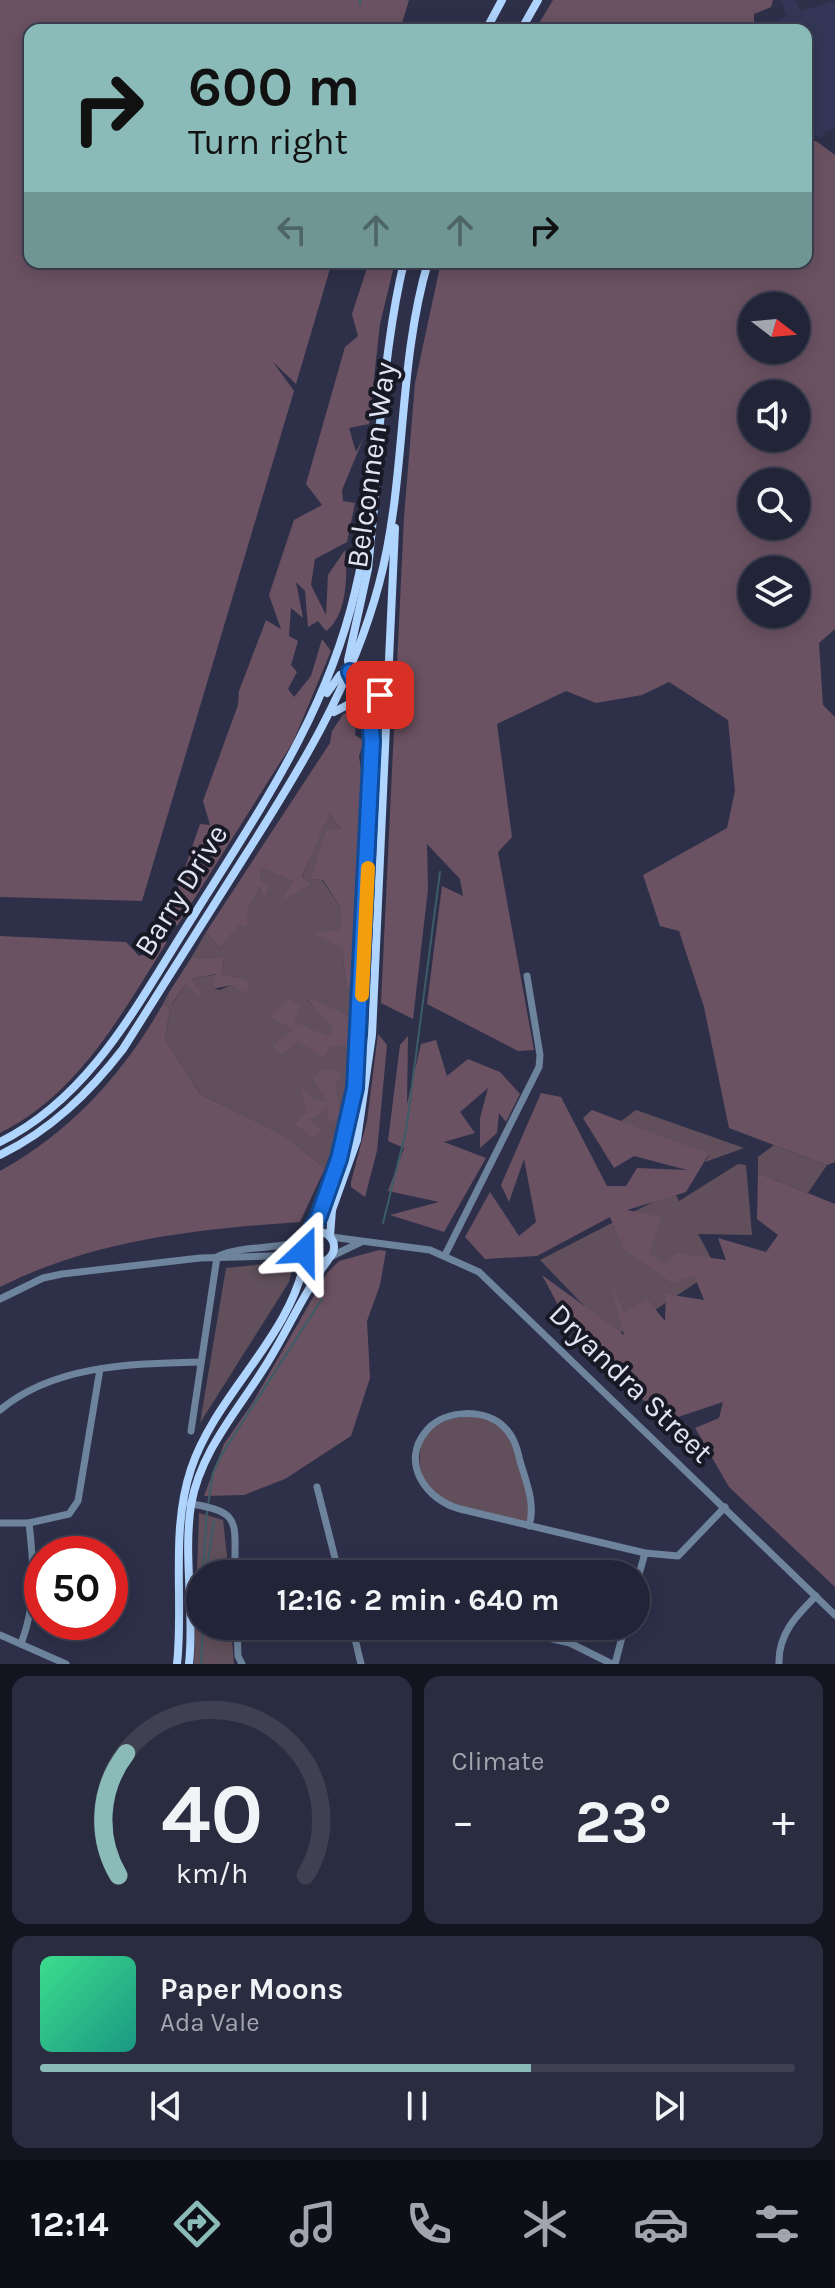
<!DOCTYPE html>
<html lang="en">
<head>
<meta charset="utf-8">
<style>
	body { margin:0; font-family:Karla,sans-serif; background:#2a2c40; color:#f1f3f6; height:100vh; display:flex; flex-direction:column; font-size:30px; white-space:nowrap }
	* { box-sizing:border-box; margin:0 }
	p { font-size:26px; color:#a2a4ae }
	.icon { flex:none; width:44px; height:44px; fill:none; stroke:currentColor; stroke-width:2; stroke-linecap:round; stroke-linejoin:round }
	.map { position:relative; height:1664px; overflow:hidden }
	.side { display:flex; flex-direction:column; gap:12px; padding:12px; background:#13141f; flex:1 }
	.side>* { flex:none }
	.hud { position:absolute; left:24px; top:24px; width:788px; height:244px; border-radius:16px; box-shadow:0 4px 20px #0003,0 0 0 2px #3f4153; background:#8bbbb9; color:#111; overflow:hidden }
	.needle { width:52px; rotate:106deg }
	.tools { position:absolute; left:738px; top:292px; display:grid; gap:16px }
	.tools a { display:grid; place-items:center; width:72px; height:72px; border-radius:50%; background:#222438; box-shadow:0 4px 20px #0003,0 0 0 2px #3f4153; font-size:40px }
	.speed { position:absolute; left:24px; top:1536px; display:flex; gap:16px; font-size:40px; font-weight:700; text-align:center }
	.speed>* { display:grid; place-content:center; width:104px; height:104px; border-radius:50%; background:#222438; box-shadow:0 4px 20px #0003,0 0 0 2px #3f4153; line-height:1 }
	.speed .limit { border:12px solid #d22; background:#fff; color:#111 }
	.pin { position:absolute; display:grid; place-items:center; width:68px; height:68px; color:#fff; margin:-34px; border-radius:16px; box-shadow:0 4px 12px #0006 }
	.me { position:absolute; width:88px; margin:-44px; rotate:23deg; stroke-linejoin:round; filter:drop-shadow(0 0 6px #0008) }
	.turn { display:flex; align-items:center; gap:28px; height:168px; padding:0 32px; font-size:36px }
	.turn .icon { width:104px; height:104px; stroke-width:2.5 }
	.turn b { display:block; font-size:56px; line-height:68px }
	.lanes { display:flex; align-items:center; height:76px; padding:0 32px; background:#0003; justify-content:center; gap:40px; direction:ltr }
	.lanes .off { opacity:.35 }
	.big { font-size:60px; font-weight:700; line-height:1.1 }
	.side .widget { flex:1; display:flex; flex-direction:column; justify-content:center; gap:12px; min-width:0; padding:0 28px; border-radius:16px; background:#2a2c40 }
	.side .dial { align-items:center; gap:0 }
	.dial svg { height:208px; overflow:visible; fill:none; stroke:#3f4153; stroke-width:7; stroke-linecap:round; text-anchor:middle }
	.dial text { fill:#f1f3f6; stroke:none }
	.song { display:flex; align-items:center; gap:24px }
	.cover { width:96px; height:96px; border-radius:12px; background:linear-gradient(135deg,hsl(150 70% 55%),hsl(170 70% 35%)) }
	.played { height:8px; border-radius:4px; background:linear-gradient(90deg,#8bbbb9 65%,#3f4153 65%) }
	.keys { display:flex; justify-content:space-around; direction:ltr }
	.heat { display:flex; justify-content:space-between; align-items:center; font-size:44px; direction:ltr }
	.side .tiles { flex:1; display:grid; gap:12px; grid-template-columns:1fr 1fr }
	.widget:last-child { grid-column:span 2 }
	.trip { position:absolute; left:186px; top:1560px; width:464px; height:80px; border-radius:40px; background:#222438; box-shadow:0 4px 20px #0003,0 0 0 2px #3f4153; font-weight:700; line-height:80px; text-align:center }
	.tab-bar { display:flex; height:128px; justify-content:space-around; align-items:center; background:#0e0e16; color:#a2a4ae }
	.tab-bar .icon { width:56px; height:56px }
	.tab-bar .active { color:#8bbbb9 }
	.tab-bar b { font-size:36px; color:#f1f3f6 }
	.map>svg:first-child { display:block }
</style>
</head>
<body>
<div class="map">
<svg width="835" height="1664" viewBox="0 0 835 1664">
	<rect width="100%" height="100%" fill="#2e304a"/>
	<polygon fill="#343657" points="781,0 795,0 800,11 835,1 835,128 825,132 821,138 806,132 806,30 768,30 771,23 787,16"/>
	<g fill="#61505b">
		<polygon points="328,813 341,829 312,879 322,880 340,907 342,931 314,933 342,947 346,986 353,986 352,1017 306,999 336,1028 333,1046 349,1046 343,1116 325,1168 284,1135 200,1094 165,1039 170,1010 163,1004 168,994 171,1005 185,985 199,992 192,979 218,974 212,988 220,990 245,979 222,974 224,957 191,958 206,932 219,948 261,886 264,897 269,885 260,880 262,866 292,881 283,900 312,885 302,878"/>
		<polygon points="636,1110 744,1148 705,1162 709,1155 621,1121"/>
		<polygon points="774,1145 827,1165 808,1193 758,1173 758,1157"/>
		<polygon points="738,1164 746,1165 752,1235 698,1234 717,1269 614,1337 540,1260 674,1191 679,1201"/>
		<polygon points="294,1261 289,1282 200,1423 226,1268"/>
		<path d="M482,1415L511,1435L532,1502L529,1526L452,1507L421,1481C414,1427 432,1419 482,1415Z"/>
		<polygon points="199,1513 223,1520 229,1574 200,1574 200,1626 231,1626 234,1664 194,1664"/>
	</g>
	<g fill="#6b5262" fill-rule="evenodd">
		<polygon points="0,0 409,0 400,30 30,30 30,262 332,262 296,384 273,362 294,391 142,901 0,897"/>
		<polygon points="553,0 773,0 771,7 754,14 754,30 535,30"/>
		<path d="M816,141L835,155V629L819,643L823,705L835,717V1162L827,1165L729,1128L704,1007L679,931L660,926L643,875L727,828L735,791L728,720L669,682L642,695L596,703L566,691L497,724L512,837L498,852L534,1050L518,1051L427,1004L442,886L463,896L460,879L427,844L428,889L413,1019L381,1003L404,517L415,383L441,262H806V142ZM752,306H796V350H752ZM752,394H796V438H752ZM752,482H796V526H752ZM752,570H796V614H752Z"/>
		<path d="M369,262H395L380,324L369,424L349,428L356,452L364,437L342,490L343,501L355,503L347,542L315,559L311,585L326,615L328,575L345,550C348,574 347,616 326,631L318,621L308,627L305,591L296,582L303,618L291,608L289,636L298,641L291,665L297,672L288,689L294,697L311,676L322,639L331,651L293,742L177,926L167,920L200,824L210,825L203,801L238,705L239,691L266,620L281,629L269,595L294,520L322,505L306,484L345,347L358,336L352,314Z"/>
		<polygon points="344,713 357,719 355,735 364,741 359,756 364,790 353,986 346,986 342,948 312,933 341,930 340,907 323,880 311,879 326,831 341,829 329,814 302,877 312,885 282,901 292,881 262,867 260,880 270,885 264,898 260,887 247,909 247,926 238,925 219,948 206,932 330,743 332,731"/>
		<path d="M0,936L126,942L139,956L154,951L144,939L167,942C122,1013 79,1094 0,1133Z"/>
		<polygon points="224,957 222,974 245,979 250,987 243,993 233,985 212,989 216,974 192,979 203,998 185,985 170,1006 168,994 191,958"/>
		<polygon points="305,997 352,1017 349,1046 330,1046 323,1058 298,1041 282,1054 273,1046 293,1029 270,1017 289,999 299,1006 294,1022 328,1036 334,1029"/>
		<path d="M163,1004L170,1009L165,1039L200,1094L284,1135L325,1168L300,1222C197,1229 93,1240 0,1287V1171C71,1132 123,1074 163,1004Z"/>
		<polygon points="378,1034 387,1045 377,1151 365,1197 351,1187 351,1182 367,1121"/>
		<polygon points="408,1036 407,1104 421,1044 436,1040 447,1076 468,1059 500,1072 520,1094 506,1122 499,1113 497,1133 480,1148 480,1118 488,1088 460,1112 475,1133 444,1142 486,1158 444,1232 390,1215 439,1202 388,1191 404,1148 388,1141 400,1045"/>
		<polygon points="323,1069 342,1073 335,1085 341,1118 328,1122 328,1105 316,1117 307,1118 322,1130 314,1138 295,1124 307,1112 299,1085 313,1100 328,1101 313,1079"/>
		<polygon points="541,1093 561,1097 607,1186 626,1186 637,1168 687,1170 634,1156 614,1168 583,1118 592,1110 709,1154 686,1192 627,1210 661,1217 649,1254 665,1264 676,1253 726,1260 718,1238 766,1252 778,1235 757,1219 758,1173 835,1204 835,1587 729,1487 695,1428 719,1418 723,1402 666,1421 574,1335 542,1275 624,1335 611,1283 624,1314 647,1299 665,1321 666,1294 704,1300 694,1275 672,1283 624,1249 610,1217 537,1256 485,1259 465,1237 490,1192 519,1236 536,1222 524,1159 509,1202 501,1185"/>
		<polygon points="379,1250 386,1251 380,1285 367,1321 370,1378 351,1436 285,1479 244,1495 204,1496 224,1444 253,1402 327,1273 339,1261"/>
	</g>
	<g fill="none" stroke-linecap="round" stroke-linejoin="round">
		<g stroke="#3c5c67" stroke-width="2">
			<polyline points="360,0 360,5"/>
			<polyline points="383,1223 406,1131 440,872"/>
			<polyline points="208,1505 213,1473 220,1457 322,1299"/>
			<polyline points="203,1574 207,1511"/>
			<polyline points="206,1574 214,1521"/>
			<polyline points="201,1664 203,1626"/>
		</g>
		<g stroke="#6d849c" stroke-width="7">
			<polyline points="331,1237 430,1250 479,1272 835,1615"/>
			<polyline points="445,1255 539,1067 540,1055 527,976"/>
			<path d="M219,1256C242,1245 277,1250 305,1240"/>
			<polyline points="332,1256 361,1242"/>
			<polyline points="0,1299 43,1278 62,1274 200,1258 306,1255"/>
			<path d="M0,1410C55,1364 133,1364 201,1362"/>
			<polyline points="191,1431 217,1257"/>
			<polyline points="317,1487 339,1574"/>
			<path d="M186,1503C244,1512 234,1520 235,1574"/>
			<polyline points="0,1523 29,1523 69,1514 78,1501 100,1369"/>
			<path d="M529,1526C536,1504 526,1482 520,1461C517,1448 514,1437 505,1428C486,1408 445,1409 427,1430C399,1462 426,1500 460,1509L645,1553L678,1556L725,1507"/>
			<polyline points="636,1585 645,1553"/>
			<polyline points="237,1626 238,1656 242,1664"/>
			<polyline points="352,1626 361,1664"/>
			<polyline points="495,1626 570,1643 612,1664"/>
			<polyline points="0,1635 66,1664"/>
			<path d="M21,1644C37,1602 34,1567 29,1523"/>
			<polyline points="615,1664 625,1626"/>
			<path d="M779,1664C778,1634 796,1616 816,1596"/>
		</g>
		<g stroke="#afd4fd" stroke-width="8">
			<polyline points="486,30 502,0"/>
			<polyline points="521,30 538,0"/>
			<polyline points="327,693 340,675 358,672 374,683 382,708"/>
			<polyline points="334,712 353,702 368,714"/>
			<path d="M0,1142C93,1096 140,999 194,915C260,809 326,715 355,592C381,484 378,370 404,262"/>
			<path d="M0,1155C51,1130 89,1093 123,1049C163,986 203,923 243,859C299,771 352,686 379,584C407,479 397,367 428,262"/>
			<circle cx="319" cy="1247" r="15"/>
			<path d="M310,1234C359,1134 361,1027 366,918C368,859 373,800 372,741L369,708L351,678L348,660L368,569L376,487"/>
			<polyline points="330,1236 332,1210 357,1140 372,1035 395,528"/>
			<path d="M177,1664C184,1600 170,1532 191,1469C216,1393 292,1337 306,1255"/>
			<path d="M189,1664C195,1611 183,1557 191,1505C201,1447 244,1404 272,1355C291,1323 306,1289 328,1260"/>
		</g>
	</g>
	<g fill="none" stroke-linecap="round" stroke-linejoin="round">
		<defs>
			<polyline id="route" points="304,1251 304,1243 319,1216 339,1159 355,1088 372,741 369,708 350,672 367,676 380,695"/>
		</defs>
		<use href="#route" stroke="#114b97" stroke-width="20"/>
		<use href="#route" stroke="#1a73e8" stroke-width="14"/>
		<polyline stroke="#f59e0b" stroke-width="14" points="362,995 368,868"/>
	</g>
	<g text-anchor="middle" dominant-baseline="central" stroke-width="8" stroke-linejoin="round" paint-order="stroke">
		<g font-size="30" fill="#e1e4f5" stroke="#181925">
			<text transform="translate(371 465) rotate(-82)">Belconnen Way</text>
			<text transform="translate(181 890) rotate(-58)">Barry Drive</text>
			<text transform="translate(631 1383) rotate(44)">Dryandra Street</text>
		</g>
	</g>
</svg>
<div class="tools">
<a><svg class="needle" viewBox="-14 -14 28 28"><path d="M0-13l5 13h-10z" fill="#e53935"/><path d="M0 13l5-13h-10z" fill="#a2a4ae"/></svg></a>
<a><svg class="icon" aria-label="sound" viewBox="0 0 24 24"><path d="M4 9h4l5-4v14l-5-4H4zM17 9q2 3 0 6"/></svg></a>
<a><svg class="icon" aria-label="search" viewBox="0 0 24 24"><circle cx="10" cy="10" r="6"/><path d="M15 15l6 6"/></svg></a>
<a><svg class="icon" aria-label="layers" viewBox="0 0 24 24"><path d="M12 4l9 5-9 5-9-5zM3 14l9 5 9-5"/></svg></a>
</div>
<div class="speed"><div class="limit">50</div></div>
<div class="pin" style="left:380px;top:695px;background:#d93025"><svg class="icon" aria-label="arrive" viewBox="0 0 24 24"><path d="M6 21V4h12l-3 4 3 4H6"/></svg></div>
<svg class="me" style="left:304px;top:1251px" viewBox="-20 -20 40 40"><path d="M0-17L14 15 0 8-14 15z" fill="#1a73e8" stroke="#fff" stroke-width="4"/></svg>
<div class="trip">12:16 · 2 min · 640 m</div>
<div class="hud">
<div class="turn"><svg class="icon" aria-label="right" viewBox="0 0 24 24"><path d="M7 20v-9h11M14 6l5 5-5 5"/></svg><div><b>600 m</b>Turn right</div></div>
<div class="lanes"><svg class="icon off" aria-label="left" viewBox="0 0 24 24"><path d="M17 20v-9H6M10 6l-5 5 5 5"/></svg><svg class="icon off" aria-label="ahead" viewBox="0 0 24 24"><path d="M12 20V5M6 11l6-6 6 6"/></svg><svg class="icon off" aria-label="ahead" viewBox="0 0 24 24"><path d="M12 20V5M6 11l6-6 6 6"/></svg><svg class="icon" aria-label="right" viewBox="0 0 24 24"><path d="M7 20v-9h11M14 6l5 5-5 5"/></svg></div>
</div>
</div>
<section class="side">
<div class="tiles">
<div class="widget dial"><svg viewBox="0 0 100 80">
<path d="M14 69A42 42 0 1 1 86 69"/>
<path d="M14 69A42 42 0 0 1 17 22" stroke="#8bbbb9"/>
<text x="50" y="56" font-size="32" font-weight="700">40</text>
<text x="50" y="72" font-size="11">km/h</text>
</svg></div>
<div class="widget"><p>Climate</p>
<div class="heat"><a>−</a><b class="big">23°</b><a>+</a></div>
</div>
<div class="widget">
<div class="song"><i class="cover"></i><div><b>Paper Moons</b><p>Ada Vale</p></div></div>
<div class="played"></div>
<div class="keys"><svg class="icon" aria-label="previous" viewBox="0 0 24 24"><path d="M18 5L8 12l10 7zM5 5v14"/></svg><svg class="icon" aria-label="pause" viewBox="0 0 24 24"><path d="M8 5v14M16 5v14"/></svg><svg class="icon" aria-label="next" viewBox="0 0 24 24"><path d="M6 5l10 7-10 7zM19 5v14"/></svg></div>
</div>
</div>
</section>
<nav class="tab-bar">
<b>12:14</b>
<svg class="icon active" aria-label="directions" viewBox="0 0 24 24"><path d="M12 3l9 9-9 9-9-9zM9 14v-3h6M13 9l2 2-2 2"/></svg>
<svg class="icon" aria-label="music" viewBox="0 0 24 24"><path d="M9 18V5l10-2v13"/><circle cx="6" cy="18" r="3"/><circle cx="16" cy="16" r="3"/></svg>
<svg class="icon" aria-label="phone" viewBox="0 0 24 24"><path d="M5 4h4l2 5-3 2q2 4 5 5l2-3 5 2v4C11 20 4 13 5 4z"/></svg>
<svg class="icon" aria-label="climate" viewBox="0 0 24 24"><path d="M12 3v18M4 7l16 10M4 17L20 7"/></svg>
<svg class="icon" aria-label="car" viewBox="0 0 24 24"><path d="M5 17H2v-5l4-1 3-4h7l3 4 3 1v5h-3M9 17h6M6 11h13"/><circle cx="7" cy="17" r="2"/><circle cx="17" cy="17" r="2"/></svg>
<svg class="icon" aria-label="filters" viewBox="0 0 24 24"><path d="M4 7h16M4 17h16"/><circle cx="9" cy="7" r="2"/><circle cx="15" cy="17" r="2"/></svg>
</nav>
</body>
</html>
